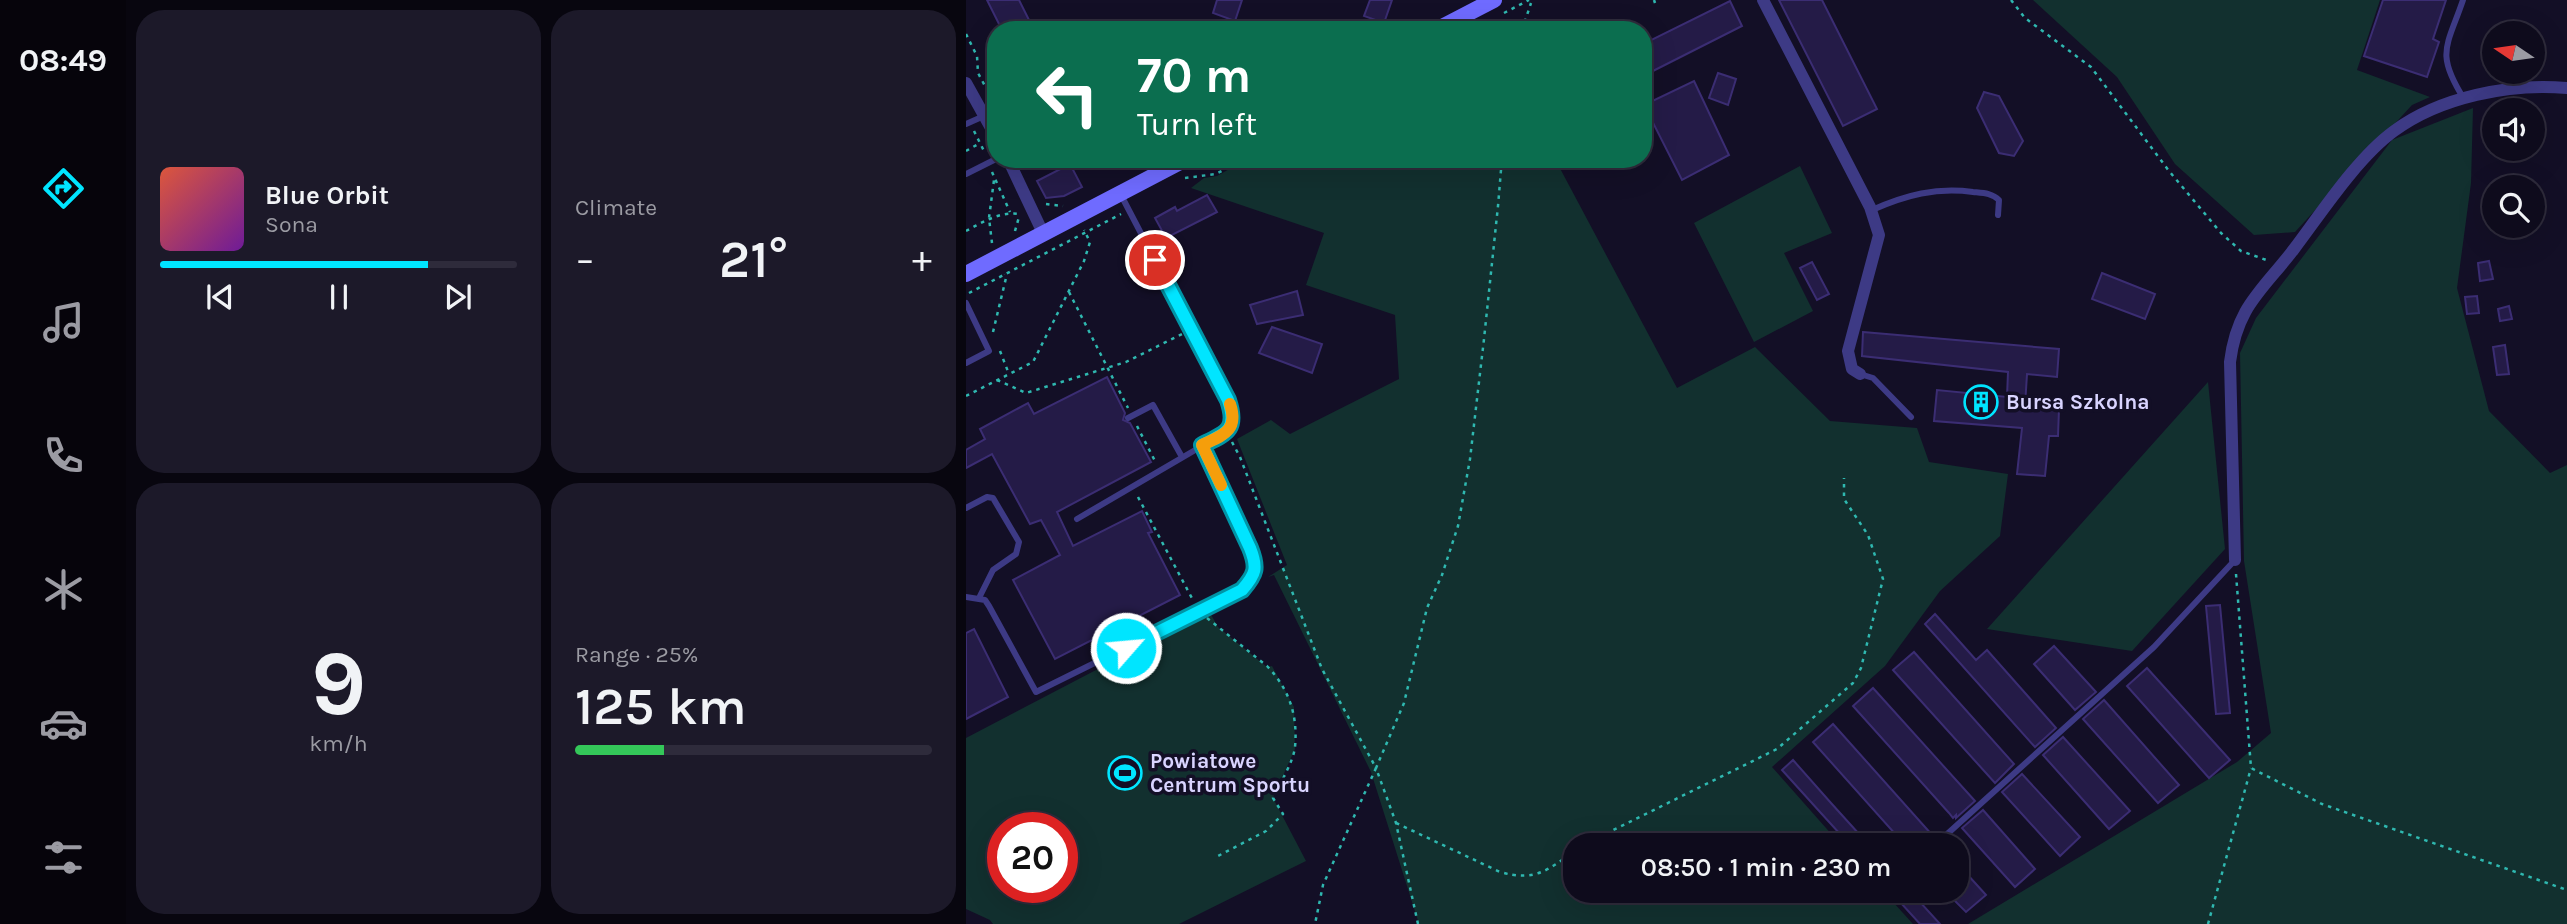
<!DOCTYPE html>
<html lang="en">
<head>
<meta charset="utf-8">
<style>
	body { margin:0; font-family:Karla,sans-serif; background:#1c1929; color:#f1f3f6; height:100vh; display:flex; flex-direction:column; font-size:26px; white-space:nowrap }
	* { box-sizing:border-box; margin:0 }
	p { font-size:23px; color:#9b9ba3 }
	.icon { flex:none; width:38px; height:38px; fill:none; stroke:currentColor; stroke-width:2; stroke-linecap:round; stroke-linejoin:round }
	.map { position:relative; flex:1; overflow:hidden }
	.sheet { display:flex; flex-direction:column; gap:10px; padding:10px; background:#08060f; width:840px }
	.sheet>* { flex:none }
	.hud { position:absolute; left:21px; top:21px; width:665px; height:147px; border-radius:28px; box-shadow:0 7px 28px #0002,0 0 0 2px #2e2b3b; background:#0b6e4f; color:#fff; overflow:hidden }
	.needle { width:46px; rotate:283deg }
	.controls { position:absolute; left:1516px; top:21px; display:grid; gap:14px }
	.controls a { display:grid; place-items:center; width:63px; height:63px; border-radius:50%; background:#0e0b1c; box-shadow:0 7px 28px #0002,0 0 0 2px #2e2b3b; font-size:35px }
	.speed { position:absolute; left:21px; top:812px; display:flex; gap:14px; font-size:35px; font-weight:700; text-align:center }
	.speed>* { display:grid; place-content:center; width:91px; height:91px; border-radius:50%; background:#0e0b1c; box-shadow:0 7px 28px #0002,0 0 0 2px #2e2b3b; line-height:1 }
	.speed .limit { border:10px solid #d22; background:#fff; color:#111 }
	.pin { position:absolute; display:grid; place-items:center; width:60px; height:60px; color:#fff; margin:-30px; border:4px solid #fff; border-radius:50%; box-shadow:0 2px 7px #0007 }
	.me { position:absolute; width:77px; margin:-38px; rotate:63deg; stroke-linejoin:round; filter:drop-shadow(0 0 5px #0008) }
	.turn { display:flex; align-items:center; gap:24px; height:147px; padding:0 35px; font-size:32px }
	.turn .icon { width:91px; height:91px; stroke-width:2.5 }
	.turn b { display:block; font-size:49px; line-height:60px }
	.big { font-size:52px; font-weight:600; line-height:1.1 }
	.sheet .tile { flex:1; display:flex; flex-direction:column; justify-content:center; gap:10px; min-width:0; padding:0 24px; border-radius:28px; background:#1c1929 }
	.sheet .dial { align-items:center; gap:0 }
	.dial b { font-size:91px; line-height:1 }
	.song { display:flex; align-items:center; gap:21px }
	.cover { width:84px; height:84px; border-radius:10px; background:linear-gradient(135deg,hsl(10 70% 55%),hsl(280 70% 35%)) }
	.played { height:7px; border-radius:4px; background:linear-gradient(90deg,#00e5ff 75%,#2e2b3b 75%) }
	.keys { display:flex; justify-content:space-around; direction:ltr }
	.heat { display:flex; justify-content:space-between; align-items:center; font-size:38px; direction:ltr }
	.charge { height:10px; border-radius:5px; background:linear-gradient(90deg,#34c759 25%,#2e2b3b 0) }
	.sheet .tiles { flex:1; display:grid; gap:10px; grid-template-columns:repeat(2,1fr) }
	.trip { position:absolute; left:597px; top:833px; width:406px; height:70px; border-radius:28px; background:#0e0b1c; box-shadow:0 7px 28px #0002,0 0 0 2px #2e2b3b; font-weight:600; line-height:70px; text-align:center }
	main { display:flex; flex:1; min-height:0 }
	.menu { display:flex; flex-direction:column; width:126px; justify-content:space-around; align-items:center; background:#06040b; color:#9b9ba3 }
	.menu .icon { width:49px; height:49px }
	.menu .selected { color:#00e5ff }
	.menu b { font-size:32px; color:#f1f3f6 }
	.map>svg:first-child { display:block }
</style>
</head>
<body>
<main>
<nav class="menu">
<b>08:49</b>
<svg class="icon selected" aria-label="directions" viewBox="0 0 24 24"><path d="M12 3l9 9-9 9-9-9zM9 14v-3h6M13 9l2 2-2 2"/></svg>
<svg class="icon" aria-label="music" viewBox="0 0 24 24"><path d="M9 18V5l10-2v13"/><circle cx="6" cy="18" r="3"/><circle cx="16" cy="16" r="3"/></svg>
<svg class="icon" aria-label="phone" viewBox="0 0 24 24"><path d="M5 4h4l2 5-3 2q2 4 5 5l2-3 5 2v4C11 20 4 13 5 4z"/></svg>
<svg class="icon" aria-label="climate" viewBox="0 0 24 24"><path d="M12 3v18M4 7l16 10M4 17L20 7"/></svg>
<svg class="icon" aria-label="car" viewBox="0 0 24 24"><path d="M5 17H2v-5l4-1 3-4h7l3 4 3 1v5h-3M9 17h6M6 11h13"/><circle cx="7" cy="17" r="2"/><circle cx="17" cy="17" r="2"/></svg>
<svg class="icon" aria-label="filters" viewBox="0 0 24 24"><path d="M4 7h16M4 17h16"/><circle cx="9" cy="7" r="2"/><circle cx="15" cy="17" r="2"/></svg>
</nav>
<section class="sheet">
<div class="tiles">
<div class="tile">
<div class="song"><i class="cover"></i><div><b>Blue Orbit</b><p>Sona</p></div></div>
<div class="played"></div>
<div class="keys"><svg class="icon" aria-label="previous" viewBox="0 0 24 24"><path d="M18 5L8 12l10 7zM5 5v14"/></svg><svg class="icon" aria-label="pause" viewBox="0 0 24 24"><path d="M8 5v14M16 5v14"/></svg><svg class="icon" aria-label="next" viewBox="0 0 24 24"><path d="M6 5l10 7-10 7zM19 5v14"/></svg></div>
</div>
<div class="tile"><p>Climate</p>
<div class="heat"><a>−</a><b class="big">21°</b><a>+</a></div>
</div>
<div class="tile dial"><b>9</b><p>km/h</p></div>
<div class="tile"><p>Range · 25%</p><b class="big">125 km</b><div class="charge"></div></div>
</div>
</section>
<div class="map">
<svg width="1601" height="924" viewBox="0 0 1601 924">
	<rect width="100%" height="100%" fill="#130f26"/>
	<g fill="#12302f" fill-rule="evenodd">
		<polygon points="1067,0 1414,0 1391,70 1464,97 1446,105 1329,232 1288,235 1209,164 1151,77"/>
		<polygon points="1507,108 1505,183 1491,288 1523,411 1584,473 1601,465 1601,924 1002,924 1271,762 1305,733 1278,561 1274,353 1290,318 1426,140"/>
		<polygon points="281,159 589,159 711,388 789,347 864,421 951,428 963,462 1042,474 1034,536 974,591 919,666 806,767 875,845 609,845 609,891 917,891 947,924 453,924 405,772 308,575 302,577 321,565 271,439 305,420 324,434 433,379 429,315 340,285 358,233 225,188 238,178 251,176"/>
		<polygon points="834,166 866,233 818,253 847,311 788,342 728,223"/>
		<polygon points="1242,382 1259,549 1166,651 1021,629"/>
		<path d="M243,611L252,627L301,667L306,666L328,707L329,749L307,798L340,861L213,924H27L24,920L0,909V738ZM37,828H96V887H37Z"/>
	</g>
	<g fill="#241b47" stroke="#3b2d73" stroke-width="2">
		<polygon points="21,0 53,0 68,30 36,30"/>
		<polygon points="251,0 276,0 269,21 247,13"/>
		<polygon points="404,0 426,0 418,23 398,16"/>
		<polygon points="813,0 856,0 911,109 877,126"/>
		<polygon points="1417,0 1480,0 1467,39 1473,42 1461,77 1398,56"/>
		<polygon points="764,1 776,26 677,76 677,44"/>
		<polygon points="752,73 770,79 762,105 743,98"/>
		<polygon points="728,81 763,155 716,180 678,105"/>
		<polygon points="1018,92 1033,96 1057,141 1048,156 1033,153 1011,108"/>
		<polygon points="104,164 116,187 98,196 80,198 71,181"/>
		<polygon points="241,195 251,212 200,238 189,218 209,207 211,211"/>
		<polygon points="1523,261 1527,279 1514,281 1512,263"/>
		<polygon points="846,262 863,294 851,300 834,268"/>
		<polygon points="1136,273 1189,294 1179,319 1126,299"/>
		<polygon points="331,291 337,315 291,324 284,305"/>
		<polygon points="1511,296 1513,313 1501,314 1499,297"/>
		<polygon points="1543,306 1546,319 1534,321 1532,309"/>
		<polygon points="306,327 356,344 346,373 293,353"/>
		<polygon points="897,332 1093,349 1091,377 1061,374 1059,406 1093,409 1092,436 1083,436 1079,476 1051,474 1056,428 968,421 971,390 1041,397 1042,372 896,356"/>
		<polygon points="1539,345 1543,374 1531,375 1527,347"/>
		<polygon points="141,377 159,413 157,420 164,423 185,462 91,512 107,546 176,511 186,532 182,533 214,595 89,659 47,580 94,555 75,520 64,524 26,454 0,468 0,450 19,439 14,429 62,403 68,414"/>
		<polygon points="1254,605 1264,713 1250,714 1240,606"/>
		<polygon points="969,614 1010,660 1021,650 1090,728 1069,747 959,624"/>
		<polygon points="8,629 42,697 0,719 0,633"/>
		<polygon points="1088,646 1130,692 1109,710 1068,664"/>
		<polygon points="948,652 1048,764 1029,783 927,670"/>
		<polygon points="1181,668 1264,760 1243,778 1161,686"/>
		<polygon points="907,688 1009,801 990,818 990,815 987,818 983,813 887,706"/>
		<polygon points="1138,700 1213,785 1192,803 1117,719"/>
		<polygon points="867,724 967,836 957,845 939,845 847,742"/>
		<polygon points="1097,737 1164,811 1143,829 1077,755"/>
		<polygon points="827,760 865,803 903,845 884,845 854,812 816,770"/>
		<polygon points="1056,774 1114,837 1094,856 1036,792"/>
		<polygon points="1017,810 1069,869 1049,887 996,828"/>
		<polygon points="990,862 1020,895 1000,912 979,891 990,891"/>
		<polygon points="924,891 944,891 974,924 954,924"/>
	</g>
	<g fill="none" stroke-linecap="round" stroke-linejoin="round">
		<g stroke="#2fb8b0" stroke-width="2.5" stroke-dasharray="3.5 5" stroke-linecap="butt">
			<polyline points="688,0 689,3"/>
			<polyline points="1045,0 1059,18 1125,67 1203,171 1255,233 1275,251 1303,261"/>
			<polyline points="538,13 563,0"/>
			<polyline points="530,21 577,30"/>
			<polyline points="556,30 565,3"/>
			<polyline points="0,34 11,56 12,73 19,86"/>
			<polyline points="8,131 19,153"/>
			<polyline points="0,151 14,143"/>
			<polyline points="26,172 44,212"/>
			<polyline points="219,178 250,174 278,159"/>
			<polyline points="80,204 97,206"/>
			<path d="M0,231C17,222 34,211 54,214"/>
			<polyline points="49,231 53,217"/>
			<polyline points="26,243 23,218 28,180"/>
			<polyline points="103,292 162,408"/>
			<polyline points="3,293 155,214"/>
			<polyline points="27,332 40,278 39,274"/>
			<polyline points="34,351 43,374"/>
			<polyline points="31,380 60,393 160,362 216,334"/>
			<polyline points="0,396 67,362 118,261 124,242 118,230"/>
			<polyline points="171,426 189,461"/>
			<polyline points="266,442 274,457 356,669 410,768 357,885 349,924"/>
			<polyline points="172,497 228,602"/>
			<polyline points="1270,574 1285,768 1356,804 1601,890"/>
			<path d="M241,618L301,666C323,689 332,715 329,747C327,763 314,783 307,798L317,814L300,831L252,856"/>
			<polyline points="150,627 156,640"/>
			<path d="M430,823L534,872C570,882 581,870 609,851"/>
			<polyline points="617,845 811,749 887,683 895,668 917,579 902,535 878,499 878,478"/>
			<polyline points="452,924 430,823 410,768 438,703 461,608 476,575 492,526 504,459 518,339 532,206 535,170 533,159"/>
			<polyline points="1242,924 1285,768"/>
		</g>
		<g stroke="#3d3a85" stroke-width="6">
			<path d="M1497,0C1481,47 1469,53 1498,99"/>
			<polyline points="0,124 18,116"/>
			<polyline points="0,174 30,159"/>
			<path d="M906,210C940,195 970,187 1007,192C1017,193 1026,193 1033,200L1032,215"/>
			<polyline points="0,303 23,351 0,363"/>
			<polyline points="894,374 907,378 945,417"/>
			<polyline points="162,418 187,405 216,457"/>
			<polyline points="0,508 21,497 27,498 53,542 50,554 27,570 13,598"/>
			<path d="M111,519L260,432C269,421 266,413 262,400L155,195"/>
			<polyline points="0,597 19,600 23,606 70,692 276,590 289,576 289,559 236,445"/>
			<polyline points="969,845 1188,647 1269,560"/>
		</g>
		<g stroke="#3d3a85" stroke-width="12">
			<polyline points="797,0 904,207 913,235 882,351 886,369 894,374"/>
			<polyline points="0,83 30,137"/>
			<polyline points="42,159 77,233"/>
			<path d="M1269,560L1264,362C1271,306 1296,291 1328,249C1356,212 1391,158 1428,131C1474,97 1544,83 1601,88"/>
		</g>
		<g stroke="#6f6bff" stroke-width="16">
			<polyline points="470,30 528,0"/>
			<polyline points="0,274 220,159"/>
		</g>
	</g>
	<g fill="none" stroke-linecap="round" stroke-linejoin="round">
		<defs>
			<path id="route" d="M160,648L276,590C290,574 292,568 284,548L236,445C261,433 272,430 262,400L189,260"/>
		</defs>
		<use href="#route" stroke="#0095a6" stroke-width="18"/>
		<use href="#route" stroke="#00e5ff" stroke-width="12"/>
		<path stroke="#f59e0b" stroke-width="12" d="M255,485L236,445C257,435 273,431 264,404"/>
	</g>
	<defs>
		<symbol id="building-ring" viewBox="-11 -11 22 22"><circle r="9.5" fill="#130f26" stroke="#00e5ff" stroke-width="1.5"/><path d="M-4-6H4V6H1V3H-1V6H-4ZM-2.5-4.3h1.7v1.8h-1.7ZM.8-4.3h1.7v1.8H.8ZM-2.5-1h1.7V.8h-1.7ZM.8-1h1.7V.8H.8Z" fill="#00e5ff"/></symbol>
		<symbol id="stadium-ring" viewBox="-11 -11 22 22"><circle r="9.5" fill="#130f26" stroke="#00e5ff" stroke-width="1.5"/><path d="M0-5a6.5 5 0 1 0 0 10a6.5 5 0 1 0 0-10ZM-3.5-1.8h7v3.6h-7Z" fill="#00e5ff"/></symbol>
	</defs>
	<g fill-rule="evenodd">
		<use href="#building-ring" x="996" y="383" width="38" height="38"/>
		<use href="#stadium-ring" x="140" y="754" width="38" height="38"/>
	</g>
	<g text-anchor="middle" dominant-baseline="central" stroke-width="7" stroke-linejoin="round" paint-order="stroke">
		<g font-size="21" font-weight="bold" fill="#d9d4ff" stroke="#130f26" text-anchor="start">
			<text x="1040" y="402">Bursa Szkolna</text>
			<text x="184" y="761">Powiatowe<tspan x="184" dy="24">Centrum Sportu</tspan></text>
		</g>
	</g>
</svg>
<div class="controls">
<a><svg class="needle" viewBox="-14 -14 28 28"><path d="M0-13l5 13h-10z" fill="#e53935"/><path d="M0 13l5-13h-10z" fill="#9b9ba3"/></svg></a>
<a><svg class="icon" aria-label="sound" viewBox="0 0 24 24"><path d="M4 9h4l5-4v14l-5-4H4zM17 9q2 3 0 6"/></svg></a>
<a><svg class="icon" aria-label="search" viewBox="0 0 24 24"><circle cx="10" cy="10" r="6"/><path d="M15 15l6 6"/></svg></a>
</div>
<div class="speed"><div class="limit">20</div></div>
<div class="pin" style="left:189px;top:260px;background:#d93025"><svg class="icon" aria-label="arrive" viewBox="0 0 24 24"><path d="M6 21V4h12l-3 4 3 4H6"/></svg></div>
<svg class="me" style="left:160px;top:648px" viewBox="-20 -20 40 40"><circle r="17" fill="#00e5ff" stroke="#fff" stroke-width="3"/><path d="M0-11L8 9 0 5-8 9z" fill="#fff"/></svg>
<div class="trip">08:50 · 1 min · 230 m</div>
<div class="hud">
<div class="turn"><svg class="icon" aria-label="left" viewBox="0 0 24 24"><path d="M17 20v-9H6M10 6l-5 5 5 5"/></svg><div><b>70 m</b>Turn left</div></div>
</div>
</div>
</main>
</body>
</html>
